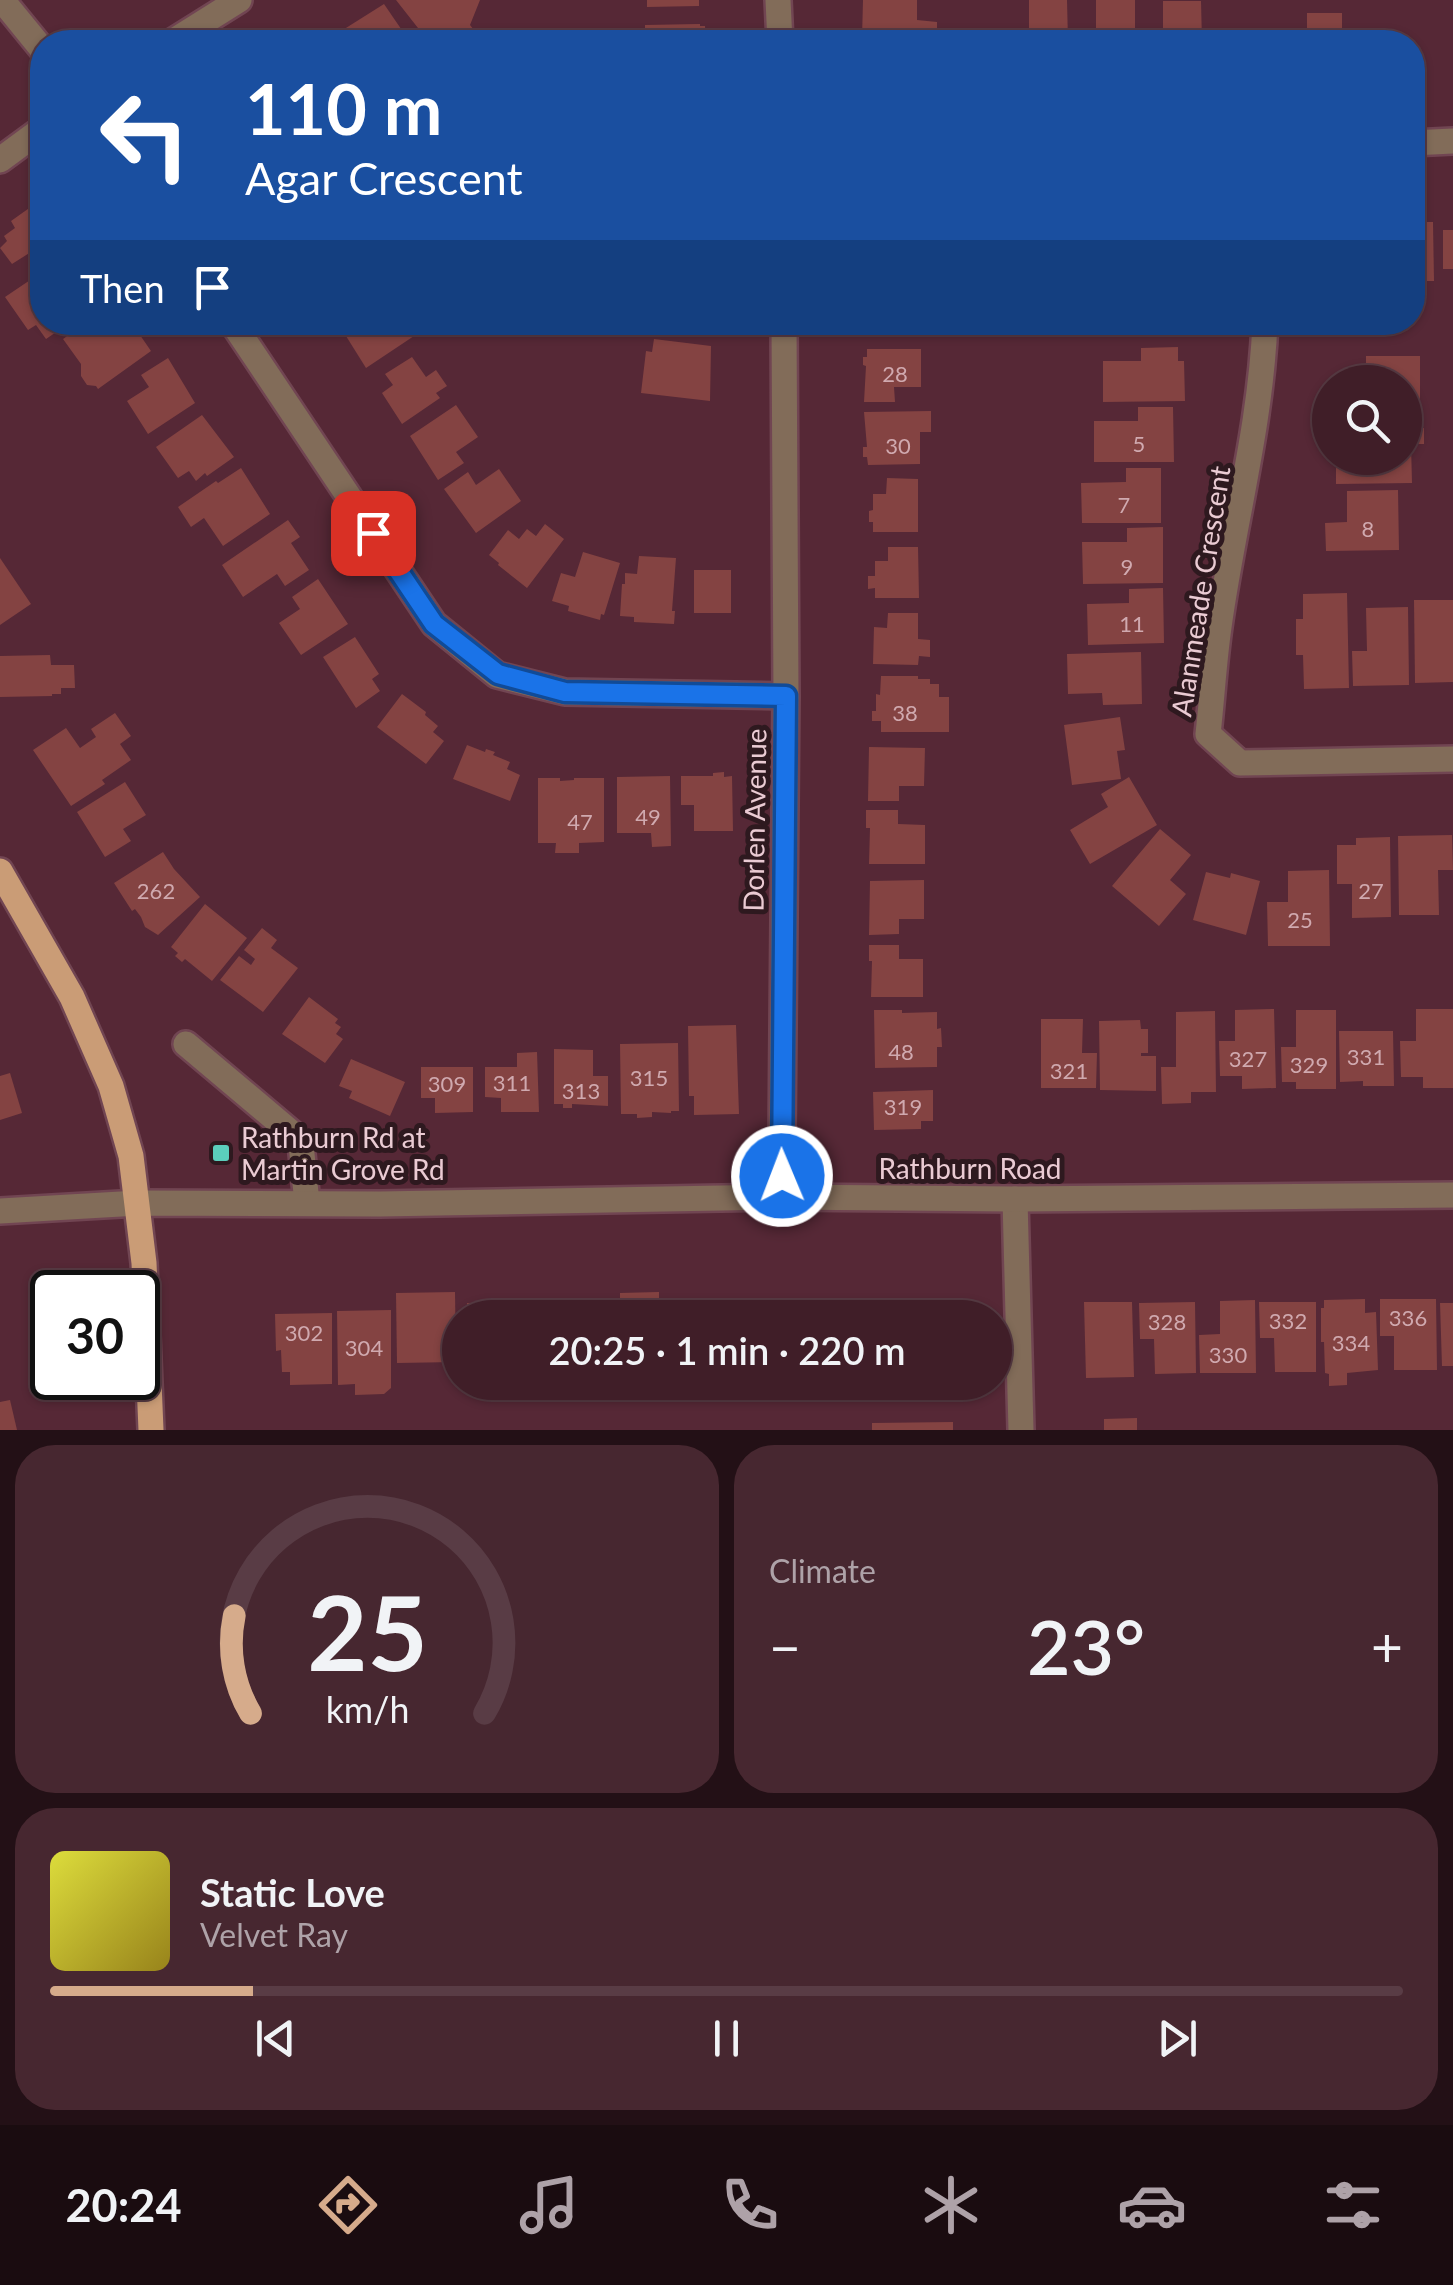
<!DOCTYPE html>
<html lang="en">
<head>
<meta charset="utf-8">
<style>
	body { margin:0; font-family:Lato,sans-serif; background:#472730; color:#f1f3f6; height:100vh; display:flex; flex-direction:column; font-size:38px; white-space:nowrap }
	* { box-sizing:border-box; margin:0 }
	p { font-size:32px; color:#aea2a8 }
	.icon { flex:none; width:55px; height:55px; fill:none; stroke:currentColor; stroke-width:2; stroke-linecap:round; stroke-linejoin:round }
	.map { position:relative; height:1430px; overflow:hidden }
	.side { display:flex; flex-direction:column; gap:15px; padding:15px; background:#231016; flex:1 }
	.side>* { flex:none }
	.guide { position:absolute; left:30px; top:30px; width:1395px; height:305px; border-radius:40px; box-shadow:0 2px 8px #0004,0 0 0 2px #593c45; background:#1a4fa0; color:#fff; overflow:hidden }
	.fabs { position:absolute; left:1312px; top:365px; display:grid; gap:20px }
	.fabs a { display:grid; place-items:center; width:110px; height:110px; border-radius:50%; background:#401e28; box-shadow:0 2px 8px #0004,0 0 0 2px #593c45; font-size:50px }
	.speed { position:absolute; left:30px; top:1270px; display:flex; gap:20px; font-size:50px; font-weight:700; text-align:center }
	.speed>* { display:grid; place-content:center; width:130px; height:130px; border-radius:50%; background:#401e28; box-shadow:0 2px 8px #0004,0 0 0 2px #593c45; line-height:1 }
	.speed .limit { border:5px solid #111; border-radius:15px; background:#fff; color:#111 }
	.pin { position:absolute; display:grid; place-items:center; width:85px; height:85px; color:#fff; margin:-42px; border-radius:20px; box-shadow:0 5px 15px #0006 }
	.me { position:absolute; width:110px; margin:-55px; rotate:359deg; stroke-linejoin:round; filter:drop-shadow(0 0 8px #0008) }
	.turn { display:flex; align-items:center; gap:35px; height:210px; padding:0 50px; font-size:45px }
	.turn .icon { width:130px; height:130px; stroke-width:2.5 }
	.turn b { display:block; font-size:70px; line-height:85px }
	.then { display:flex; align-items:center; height:95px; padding:0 50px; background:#0003; gap:20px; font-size:38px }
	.big { font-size:75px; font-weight:600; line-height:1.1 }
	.side .tile { flex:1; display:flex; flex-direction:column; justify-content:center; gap:15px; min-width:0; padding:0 35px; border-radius:40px; background:#472730 }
	.side .dial { align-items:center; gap:0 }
	.dial svg { height:260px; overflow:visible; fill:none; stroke:#593c45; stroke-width:7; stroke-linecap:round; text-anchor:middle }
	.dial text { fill:#f1f3f6; stroke:none }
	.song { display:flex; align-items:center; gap:30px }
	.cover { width:120px; height:120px; border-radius:15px; background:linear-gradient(135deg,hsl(60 70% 55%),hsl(50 70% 35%)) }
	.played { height:10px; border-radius:5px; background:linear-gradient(90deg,#d6ab8b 15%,#593c45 15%) }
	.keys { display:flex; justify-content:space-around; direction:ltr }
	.heat { display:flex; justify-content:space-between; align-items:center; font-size:55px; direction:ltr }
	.side .tiles { flex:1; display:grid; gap:15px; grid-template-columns:1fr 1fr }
	.tile:last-child { grid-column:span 2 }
	.trip { position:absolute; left:442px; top:1300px; width:570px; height:100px; border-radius:50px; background:#401e28; box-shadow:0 2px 8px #0004,0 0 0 2px #593c45; font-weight:600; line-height:100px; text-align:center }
	.tabs { display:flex; height:160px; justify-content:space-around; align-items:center; background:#1a0c10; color:#aea2a8 }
	.tabs .icon { width:70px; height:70px }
	.tabs .active { color:#d6ab8b }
	.tabs b { font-size:45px; color:#f1f3f6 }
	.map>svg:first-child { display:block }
</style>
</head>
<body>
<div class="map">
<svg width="1453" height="1430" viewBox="0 0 1453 1430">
	<rect width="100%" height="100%" fill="#562836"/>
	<g fill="#844342">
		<polygon points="396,0 480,0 470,25 481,39 477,42 461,42 454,33 442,42 429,42"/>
		<polygon points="647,0 699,0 699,6 647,7"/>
		<polygon points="863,0 917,0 917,20 937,22 937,37 862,38"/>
		<polygon points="1029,0 1067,0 1068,42 1029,42"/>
		<rect x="1096" y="0" width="39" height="42"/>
		<polygon points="1163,1 1201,1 1202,42 1163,42"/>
		<polygon points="384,4 410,42 345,42 338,33"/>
		<rect x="1307" y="13" width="35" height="29"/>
		<polygon points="700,24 700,26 705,26 706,42 645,42 645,25"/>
		<polygon points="42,199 42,245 12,264 0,248 7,241 4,236 15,228 11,221"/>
		<polygon points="1412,222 1433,222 1434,281 1412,281"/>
		<rect x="1443" y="230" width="10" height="39"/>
		<polygon points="42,272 42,322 71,322 46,339 36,325 28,330 5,297"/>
		<polygon points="87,322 131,322 151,351 98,389 96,386 87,385 81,376 81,364 63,339"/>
		<polygon points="351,322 410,322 417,334 366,368 346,336 356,330"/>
		<polygon points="674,322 704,322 703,335 673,333"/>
		<polygon points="866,322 919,322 919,331 867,331"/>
		<polygon points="654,339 711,346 710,401 641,393 646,351 652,352"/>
		<polygon points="1178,347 1178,361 1184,361 1185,401 1103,402 1103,361 1141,361 1141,348"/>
		<polygon points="867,349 921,349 921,387 894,387 895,402 864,402 866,366 863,365 863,357 867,357"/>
		<polygon points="1366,356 1420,356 1420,417 1405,417 1405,382 1366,382"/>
		<polygon points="412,357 426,377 436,370 447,386 436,393 440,398 402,424 382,393 393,385 385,374"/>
		<polygon points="168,358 195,403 148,434 127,401 149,387 141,375"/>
		<polygon points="456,405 478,437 456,452 464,463 438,480 410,436"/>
		<polygon points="1138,407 1173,407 1174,462 1094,462 1094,421 1138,421"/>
		<polygon points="931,411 931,432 920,432 920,464 868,465 867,457 863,457 863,447 867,447 864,412"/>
		<polygon points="202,415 234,457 207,476 205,473 196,481 189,471 178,478 156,447"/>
		<polygon points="1405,424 1411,424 1411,428 1424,428 1424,444 1411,444 1412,483 1336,484 1336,458 1405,458"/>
		<polygon points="241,468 270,514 223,546 204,518 191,527 178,507 216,481 218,483"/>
		<polygon points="1126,468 1161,468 1161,523 1082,523 1081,483 1126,482"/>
		<polygon points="499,469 521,501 476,533 444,489 468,472 476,485"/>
		<polygon points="887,478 918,479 918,532 873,532 873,522 869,522 869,511 873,510 873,494 886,494"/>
		<polygon points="1398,490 1399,550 1326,551 1325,523 1347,522 1347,491"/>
		<polygon points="288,520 300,537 291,543 309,570 285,586 277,574 243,597 222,565"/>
		<polygon points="545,524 564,539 527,588 498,565 499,563 489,555 508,530 519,539 527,529 536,536"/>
		<polygon points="1163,527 1163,583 1083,584 1082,542 1127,542 1127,528"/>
		<polygon points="888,547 918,547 919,598 875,598 875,588 868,589 868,576 875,576 875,561 888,561"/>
		<polygon points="583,552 620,563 604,615 601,614 600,620 568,611 569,606 552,601 561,573 575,577"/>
		<polygon points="639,556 676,558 672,611 675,611 674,624 634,622 634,617 620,616 622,584 625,584 625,573 637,574"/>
		<polygon points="0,558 31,604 0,625"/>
		<rect x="694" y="570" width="37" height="43"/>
		<polygon points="318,579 348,624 301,655 279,623 300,609 292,597"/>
		<polygon points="1163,588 1164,643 1088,645 1087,604 1129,603 1129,589"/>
		<polygon points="1347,593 1349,688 1304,689 1303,655 1296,655 1296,619 1303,619 1303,594"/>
		<polygon points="1414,600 1453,600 1453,682 1415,683"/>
		<polygon points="1408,607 1409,685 1353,686 1352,651 1367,651 1366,608"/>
		<polygon points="888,613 918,613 918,639 930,640 930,657 919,656 918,665 873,664 874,627 887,628"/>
		<polygon points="355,637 379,674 372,679 380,691 356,708 323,657"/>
		<polygon points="1141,652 1142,704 1103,705 1102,693 1068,694 1067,654"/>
		<polygon points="50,655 51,665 74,665 75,688 61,688 61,694 52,694 52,696 0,697 0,656"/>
		<polygon points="881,676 918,676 918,679 930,679 930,684 939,684 939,697 949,697 949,732 881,732 881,721 872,721 872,711 876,711 876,694 880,695"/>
		<polygon points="402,694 426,712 425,715 438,726 433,732 444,741 426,764 377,727"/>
		<polygon points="115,713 131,736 120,744 131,760 102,780 105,784 71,806 33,750 66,728 80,748 96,737 91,729"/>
		<polygon points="1120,717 1125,750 1117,751 1121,779 1072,785 1064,725"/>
		<polygon points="467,745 485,752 486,749 495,752 493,755 510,762 507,769 520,775 510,801 453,779"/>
		<polygon points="869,747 925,748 924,786 899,786 899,801 868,801"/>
		<polygon points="724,772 724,777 732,776 733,831 694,831 694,805 681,805 681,776 713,776 713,773"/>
		<polygon points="670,776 671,846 652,847 651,833 617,833 617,777"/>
		<polygon points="1129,777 1157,825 1090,864 1070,830 1108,807 1101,794"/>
		<polygon points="538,778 560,778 560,781 574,780 574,778 604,778 604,842 579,843 579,853 555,853 556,843 538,843"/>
		<polygon points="125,782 146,815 123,829 131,841 105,857 77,812"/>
		<polygon points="866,810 898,810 898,824 925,825 925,864 869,864 870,828 866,828"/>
		<polygon points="1160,829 1191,855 1170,880 1186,894 1159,926 1112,886"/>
		<polygon points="1452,835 1453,870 1438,870 1439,915 1399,915 1398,836"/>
		<polygon points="1390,837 1391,917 1352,918 1352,884 1337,884 1337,845 1356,845 1356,838"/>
		<polygon points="163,852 174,869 200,897 158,935 145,927 141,917 135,909 132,911 114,883"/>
		<polygon points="1329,870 1330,946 1268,946 1267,902 1288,902 1288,871"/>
		<polygon points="1206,872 1230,878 1231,873 1260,881 1246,935 1193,920"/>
		<polygon points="924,880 924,919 899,919 899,934 869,935 870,881"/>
		<polygon points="205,904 247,938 212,981 185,959 182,962 175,956 178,953 171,947"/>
		<polygon points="262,928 277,940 271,948 298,968 263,1012 220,980 239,956 251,965 255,959 244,950"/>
		<polygon points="869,945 899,945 899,959 923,959 923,997 871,997 872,961 869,961"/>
		<polygon points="309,997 338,1019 335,1023 341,1027 336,1034 343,1039 325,1063 282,1034"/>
		<polygon points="1274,1009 1276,1088 1242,1089 1242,1076 1220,1076 1219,1041 1235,1041 1235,1010"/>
		<polygon points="1416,1009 1453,1009 1453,1088 1423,1088 1423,1077 1401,1077 1400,1041 1416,1041"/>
		<polygon points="874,1010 902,1010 902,1013 937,1012 937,1029 941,1028 942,1047 937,1047 937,1067 875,1068"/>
		<polygon points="1296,1010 1336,1010 1336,1089 1296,1089 1296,1082 1282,1082 1281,1047 1296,1047"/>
		<polygon points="1215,1011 1216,1092 1191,1092 1191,1103 1162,1104 1161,1067 1176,1067 1176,1012"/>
		<polygon points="1041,1019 1083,1019 1082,1053 1097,1053 1096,1088 1041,1088"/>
		<polygon points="1140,1020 1141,1029 1148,1029 1148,1053 1141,1053 1141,1056 1156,1056 1156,1091 1100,1090 1099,1021"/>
		<polygon points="736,1025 739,1114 694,1115 694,1096 689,1096 688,1026"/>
		<polygon points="1339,1031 1393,1031 1394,1086 1363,1086 1363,1081 1340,1082"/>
		<polygon points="678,1043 679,1111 671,1111 671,1113 652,1112 652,1117 637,1118 637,1114 621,1114 620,1044"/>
		<polygon points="554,1049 593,1050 593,1076 608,1076 608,1106 572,1104 572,1108 563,1108 563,1104 554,1104"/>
		<polygon points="537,1052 539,1112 501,1112 501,1098 485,1097 485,1067 517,1067 517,1053"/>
		<polygon points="351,1059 405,1082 390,1116 349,1098 352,1091 339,1086"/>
		<polygon points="421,1067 473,1067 473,1112 435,1113 435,1098 421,1098"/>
		<polygon points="10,1073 22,1113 0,1120 0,1076"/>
		<polygon points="933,1090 933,1121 921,1121 921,1129 874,1130 873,1092"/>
		<polygon points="455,1292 456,1362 397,1363 396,1293"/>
		<polygon points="659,1292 659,1318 620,1318 620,1293"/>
		<polygon points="1365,1299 1365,1313 1376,1312 1378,1370 1347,1373 1347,1385 1329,1386 1329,1374 1325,1373 1324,1342 1321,1342 1321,1308 1324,1308 1324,1300"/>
		<polygon points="1380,1299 1436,1299 1437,1370 1394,1370 1394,1336 1380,1336"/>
		<polygon points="1255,1300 1256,1373 1200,1373 1199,1335 1220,1334 1220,1301"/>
		<polygon points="505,1302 505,1318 467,1318 467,1303"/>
		<polygon points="569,1302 602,1302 602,1318 543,1318 543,1305 569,1305"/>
		<polygon points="1084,1302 1132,1302 1134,1377 1086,1378"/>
		<polygon points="1195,1302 1196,1373 1155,1374 1154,1339 1140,1339 1139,1303"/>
		<polygon points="1259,1302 1316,1302 1316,1372 1275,1372 1274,1338 1260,1338"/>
		<polygon points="1440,1303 1453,1303 1453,1366 1442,1366"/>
		<rect x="859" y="1306" width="55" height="12"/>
		<rect x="924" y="1306" width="38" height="12"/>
		<rect x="799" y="1307" width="34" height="11"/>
		<polygon points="733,1308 733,1318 678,1318 678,1309"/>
		<rect x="739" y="1308" width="55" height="10"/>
		<polygon points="391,1310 391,1388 384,1394 355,1395 355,1384 338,1385 337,1311"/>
		<polygon points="332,1313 332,1384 290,1385 290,1372 282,1372 281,1350 276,1351 275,1314"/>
		<polygon points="10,1400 17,1430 0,1430 0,1402"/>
		<polygon points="1137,1418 1137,1430 1104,1430 1104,1419"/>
		<polygon points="953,1422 953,1430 872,1430 872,1423"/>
	</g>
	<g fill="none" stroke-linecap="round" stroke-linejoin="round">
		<defs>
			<g id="minor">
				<polyline points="2,0 42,49"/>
				<polyline points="778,0 780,42"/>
				<polyline points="172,42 239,0"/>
				<polyline points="1412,143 1453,141"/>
				<polyline points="0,160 42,129"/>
				<polyline points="232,322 434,624 497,675 565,692 786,696"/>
				<path d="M1265,322C1261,426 1233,525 1219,627C1214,662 1212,699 1208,734L1240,763L1453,759"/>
				<polyline points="186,1044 293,1134 301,1144 307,1203"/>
				<polyline points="781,1197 783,1155 782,1139 786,696 784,322"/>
				<polyline points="1015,1199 1021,1430"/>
				<polyline points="0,1211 138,1203 380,1204 781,1197 1015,1199 1453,1195"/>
			</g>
			<polyline id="major" points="0,871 72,997 111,1086 131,1156 144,1263 151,1430"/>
		</defs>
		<use href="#minor" stroke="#714552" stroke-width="30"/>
		<use href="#major" stroke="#714552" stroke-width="30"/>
		<use href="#minor" stroke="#826c59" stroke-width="25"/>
		<use href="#major" stroke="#ca9c76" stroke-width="25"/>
	</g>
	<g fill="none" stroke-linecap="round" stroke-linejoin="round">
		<defs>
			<polyline id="route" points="373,533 434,624 498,674 565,692 786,696 782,1176"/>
		</defs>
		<use href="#route" stroke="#114b97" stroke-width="25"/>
		<use href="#route" stroke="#1a73e8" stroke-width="18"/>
	</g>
	<rect fill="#5bcebc" stroke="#2e191f" stroke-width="4" x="211" y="1143" width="20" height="20" rx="5"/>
	<g text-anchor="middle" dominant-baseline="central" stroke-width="10" stroke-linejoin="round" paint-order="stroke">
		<g font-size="22" fill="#d0a9af">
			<text x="895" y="373">28</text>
			<text x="1139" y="443">5</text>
			<text x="898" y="445">30</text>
			<text x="1124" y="504">7</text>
			<text x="1368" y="528">8</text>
			<text x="1127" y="566">9</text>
			<text x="1132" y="623">11</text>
			<text x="905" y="712">38</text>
			<text x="648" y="816">49</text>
			<text x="580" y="821">47</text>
			<text x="156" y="890">262</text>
			<text x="1371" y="890">27</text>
			<text x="1300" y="919">25</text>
			<text x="901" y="1051">48</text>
			<text x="1366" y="1056">331</text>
			<text x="1248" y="1058">327</text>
			<text x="1309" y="1064">329</text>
			<text x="1069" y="1070">321</text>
			<text x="649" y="1077">315</text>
			<text x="512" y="1082">311</text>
			<text x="447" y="1083">309</text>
			<text x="581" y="1090">313</text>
			<text x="903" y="1106">319</text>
			<text x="1408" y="1317">336</text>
			<text x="1288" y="1320">332</text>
			<text x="1167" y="1321">328</text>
			<text x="304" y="1332">302</text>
			<text x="1351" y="1342">334</text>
			<text x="364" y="1347">304</text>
			<text x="1228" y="1354">330</text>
		</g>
		<g font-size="28" fill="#eacbd3" stroke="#2e191f">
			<text transform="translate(1200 591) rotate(-81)">Alanmeade Crescent</text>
			<text transform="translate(754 820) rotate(-89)">Dorlen Avenue</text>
			<text x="970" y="1168">Rathburn Road</text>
		</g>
		<g font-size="28" fill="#eacbd3" stroke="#2e191f" text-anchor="start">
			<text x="241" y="1137">Rathburn Rd at<tspan x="241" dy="32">Martin Grove Rd</tspan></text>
		</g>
	</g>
</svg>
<div class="fabs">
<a><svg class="icon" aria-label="search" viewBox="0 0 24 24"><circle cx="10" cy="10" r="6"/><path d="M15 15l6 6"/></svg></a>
</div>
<div class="speed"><div class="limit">30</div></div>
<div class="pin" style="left:373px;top:533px;background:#d93025"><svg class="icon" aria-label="arrive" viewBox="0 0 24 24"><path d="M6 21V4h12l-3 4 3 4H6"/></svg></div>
<svg class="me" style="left:782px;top:1176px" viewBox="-20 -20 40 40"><circle r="17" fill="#1a73e8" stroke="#fff" stroke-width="3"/><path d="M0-11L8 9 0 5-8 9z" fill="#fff"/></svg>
<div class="trip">20:25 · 1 min · 220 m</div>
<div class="guide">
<div class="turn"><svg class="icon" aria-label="left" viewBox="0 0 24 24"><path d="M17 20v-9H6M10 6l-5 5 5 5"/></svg><div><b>110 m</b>Agar Crescent</div></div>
<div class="then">Then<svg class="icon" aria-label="arrive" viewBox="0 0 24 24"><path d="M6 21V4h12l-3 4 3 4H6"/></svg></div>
</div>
</div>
<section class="side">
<div class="tiles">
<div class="tile dial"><svg viewBox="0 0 100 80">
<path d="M14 69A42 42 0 1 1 86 69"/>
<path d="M14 69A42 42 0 0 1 9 39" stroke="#d6ab8b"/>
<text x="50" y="56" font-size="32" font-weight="700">25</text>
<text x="50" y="72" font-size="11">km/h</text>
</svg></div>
<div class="tile"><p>Climate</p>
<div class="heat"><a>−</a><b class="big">23°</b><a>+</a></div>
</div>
<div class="tile">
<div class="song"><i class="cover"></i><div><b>Static Love</b><p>Velvet Ray</p></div></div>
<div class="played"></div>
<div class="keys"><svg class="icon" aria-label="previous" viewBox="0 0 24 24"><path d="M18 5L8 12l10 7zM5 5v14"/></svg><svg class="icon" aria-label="pause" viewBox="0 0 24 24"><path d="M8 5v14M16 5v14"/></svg><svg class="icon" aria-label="next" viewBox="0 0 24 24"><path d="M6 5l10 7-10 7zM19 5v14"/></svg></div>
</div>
</div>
</section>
<nav class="tabs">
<b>20:24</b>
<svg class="icon active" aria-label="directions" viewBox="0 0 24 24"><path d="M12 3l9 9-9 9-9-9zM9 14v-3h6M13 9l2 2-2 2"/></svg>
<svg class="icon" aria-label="music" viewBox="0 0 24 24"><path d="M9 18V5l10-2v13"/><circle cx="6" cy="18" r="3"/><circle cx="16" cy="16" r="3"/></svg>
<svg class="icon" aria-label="phone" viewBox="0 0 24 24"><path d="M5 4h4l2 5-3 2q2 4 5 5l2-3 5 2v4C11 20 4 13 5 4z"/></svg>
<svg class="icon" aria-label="climate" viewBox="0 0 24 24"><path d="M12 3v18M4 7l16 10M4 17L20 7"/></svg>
<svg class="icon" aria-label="car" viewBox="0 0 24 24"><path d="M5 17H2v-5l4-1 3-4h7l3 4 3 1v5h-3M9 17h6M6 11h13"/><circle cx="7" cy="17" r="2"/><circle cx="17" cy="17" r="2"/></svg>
<svg class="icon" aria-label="filters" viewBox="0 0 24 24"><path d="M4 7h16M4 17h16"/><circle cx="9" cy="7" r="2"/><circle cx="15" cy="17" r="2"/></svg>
</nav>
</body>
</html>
